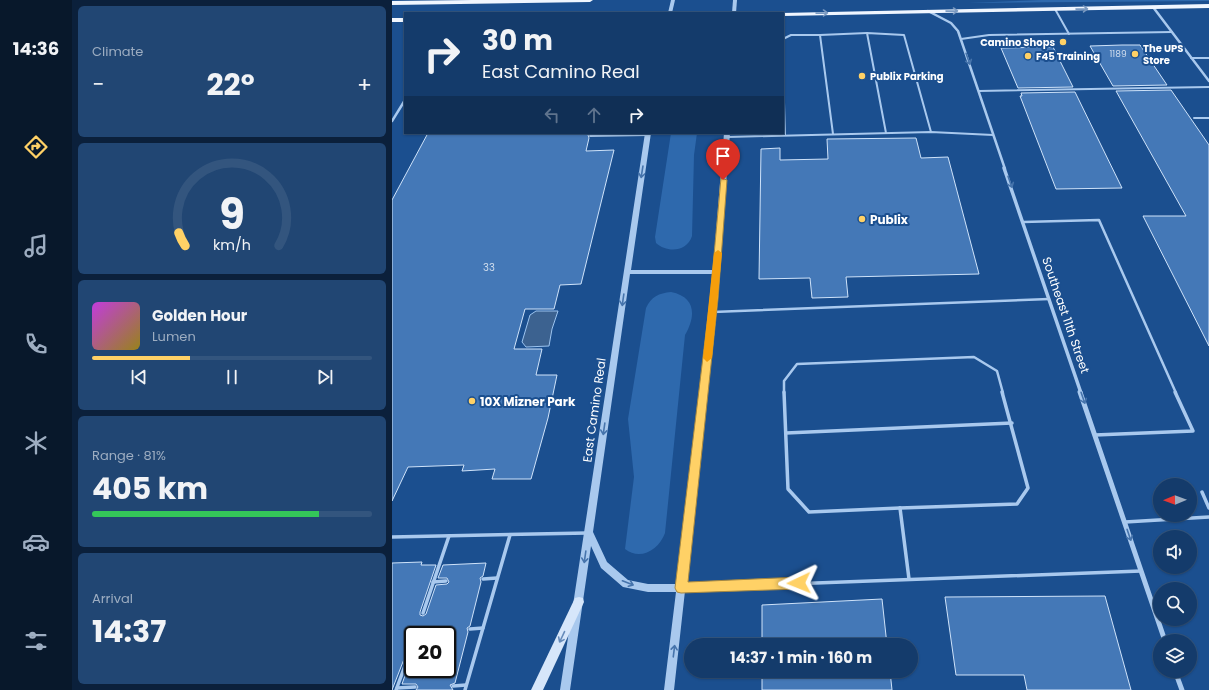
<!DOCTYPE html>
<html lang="en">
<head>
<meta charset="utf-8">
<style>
	body { margin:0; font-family:Poppins,sans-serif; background:#214673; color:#f1f3f6; height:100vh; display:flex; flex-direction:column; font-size:15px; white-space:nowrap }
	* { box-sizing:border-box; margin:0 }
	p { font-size:13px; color:#9dadc1 }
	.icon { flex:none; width:22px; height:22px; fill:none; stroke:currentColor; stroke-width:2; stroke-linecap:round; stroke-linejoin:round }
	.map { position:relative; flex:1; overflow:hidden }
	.details { display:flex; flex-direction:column; gap:6px; padding:6px; background:#0b203b; width:320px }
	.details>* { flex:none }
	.guide { position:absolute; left:12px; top:12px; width:380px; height:122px; border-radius:0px; box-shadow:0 1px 3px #0004,0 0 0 1px #33557e; background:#143b6b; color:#f1f3f6; overflow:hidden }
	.needle { width:26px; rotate:269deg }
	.tools { position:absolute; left:761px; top:478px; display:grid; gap:8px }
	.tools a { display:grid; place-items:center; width:44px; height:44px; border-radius:50%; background:#143b6b; box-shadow:0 1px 3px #0004,0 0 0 1px #33557e; font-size:20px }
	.speed { position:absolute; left:12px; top:626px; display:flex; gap:8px; font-size:20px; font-weight:700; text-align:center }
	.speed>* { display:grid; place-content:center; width:52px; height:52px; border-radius:50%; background:#143b6b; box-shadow:0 1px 3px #0004,0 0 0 1px #33557e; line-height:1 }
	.speed .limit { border:2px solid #111; border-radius:6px; background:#fff; color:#111 }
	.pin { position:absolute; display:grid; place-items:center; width:34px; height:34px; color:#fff; margin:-41px -17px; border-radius:50% 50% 50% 0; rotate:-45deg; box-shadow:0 0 4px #0007 }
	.pin .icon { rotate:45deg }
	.me { position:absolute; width:44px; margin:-22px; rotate:268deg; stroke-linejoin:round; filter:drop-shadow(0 0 3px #0008) }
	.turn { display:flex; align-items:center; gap:14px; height:84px; padding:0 12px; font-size:18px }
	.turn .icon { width:52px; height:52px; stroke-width:2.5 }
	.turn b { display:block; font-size:28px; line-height:34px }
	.lanes { display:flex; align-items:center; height:38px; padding:0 12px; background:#0003; justify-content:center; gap:20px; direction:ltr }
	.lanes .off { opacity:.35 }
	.big { font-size:30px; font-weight:700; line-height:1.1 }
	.details .tile { flex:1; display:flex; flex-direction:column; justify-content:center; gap:6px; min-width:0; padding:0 14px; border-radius:6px; background:#214673 }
	.details .dial { align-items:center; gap:0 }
	.dial svg { height:104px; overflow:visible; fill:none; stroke:#33557e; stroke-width:7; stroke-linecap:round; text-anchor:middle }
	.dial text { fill:#f1f3f6; stroke:none }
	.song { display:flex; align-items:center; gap:12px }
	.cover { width:48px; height:48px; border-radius:6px; background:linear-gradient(135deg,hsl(290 70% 55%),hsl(50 70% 35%)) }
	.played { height:4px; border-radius:2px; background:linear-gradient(90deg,#ffd166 35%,#33557e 35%) }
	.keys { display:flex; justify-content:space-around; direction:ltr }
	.heat { display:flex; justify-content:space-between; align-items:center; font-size:22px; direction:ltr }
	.charge { height:6px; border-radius:3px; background:linear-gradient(90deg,#34c759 81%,#33557e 0) }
	.trip { position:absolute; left:292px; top:638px; width:234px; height:40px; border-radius:20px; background:#143b6b; box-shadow:0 1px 3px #0004,0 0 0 1px #33557e; font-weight:700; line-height:40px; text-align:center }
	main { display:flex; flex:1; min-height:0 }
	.tabs { display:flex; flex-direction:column; width:72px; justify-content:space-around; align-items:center; background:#08182b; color:#9dadc1 }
	.tabs .icon { width:28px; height:28px }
	.tabs .current { color:#ffd166 }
	.tabs b { font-size:18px; color:#f1f3f6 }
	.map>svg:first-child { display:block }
</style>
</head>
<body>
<main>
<nav class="tabs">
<b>14:36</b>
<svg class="icon current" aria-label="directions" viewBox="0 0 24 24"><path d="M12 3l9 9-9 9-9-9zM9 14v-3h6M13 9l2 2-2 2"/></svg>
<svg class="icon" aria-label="music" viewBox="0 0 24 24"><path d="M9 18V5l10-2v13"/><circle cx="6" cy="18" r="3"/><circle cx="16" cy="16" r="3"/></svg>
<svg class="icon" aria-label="phone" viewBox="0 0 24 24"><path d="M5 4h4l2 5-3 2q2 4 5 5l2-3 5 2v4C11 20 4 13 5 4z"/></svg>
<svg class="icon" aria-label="climate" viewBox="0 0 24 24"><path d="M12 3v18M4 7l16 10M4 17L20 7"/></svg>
<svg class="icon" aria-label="car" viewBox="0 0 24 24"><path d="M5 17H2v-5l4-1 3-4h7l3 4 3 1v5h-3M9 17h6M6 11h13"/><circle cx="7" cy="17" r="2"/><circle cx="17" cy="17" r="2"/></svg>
<svg class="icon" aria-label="filters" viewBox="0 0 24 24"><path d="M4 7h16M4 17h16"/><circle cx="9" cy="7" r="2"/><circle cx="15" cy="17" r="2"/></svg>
</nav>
<section class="details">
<div class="tile"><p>Climate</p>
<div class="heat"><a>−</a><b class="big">22°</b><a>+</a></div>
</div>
<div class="tile dial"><svg viewBox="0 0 100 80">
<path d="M14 69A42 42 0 1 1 86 69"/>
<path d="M14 69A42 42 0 0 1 9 59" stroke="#ffd166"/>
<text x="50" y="56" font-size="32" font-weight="700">9</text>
<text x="50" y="72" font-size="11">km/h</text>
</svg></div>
<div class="tile">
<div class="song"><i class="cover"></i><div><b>Golden Hour</b><p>Lumen</p></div></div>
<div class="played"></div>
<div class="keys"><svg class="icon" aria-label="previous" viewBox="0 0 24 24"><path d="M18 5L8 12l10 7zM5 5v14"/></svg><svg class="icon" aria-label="pause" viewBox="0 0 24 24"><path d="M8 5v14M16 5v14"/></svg><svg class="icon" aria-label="next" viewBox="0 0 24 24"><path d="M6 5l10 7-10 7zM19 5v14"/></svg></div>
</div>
<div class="tile"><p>Range · 81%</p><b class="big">405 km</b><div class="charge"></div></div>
<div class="tile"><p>Arrival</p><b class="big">14:37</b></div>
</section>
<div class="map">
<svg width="817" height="690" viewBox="0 0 817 690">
	<rect width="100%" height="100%" fill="#1b4f8f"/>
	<g fill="#2e69ad">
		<polygon points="649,0 817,0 817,1 576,3"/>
		<path d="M279,133H305L302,155L300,236C295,252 275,253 264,243L263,237Z"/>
		<path d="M279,292C304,297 304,316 293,335L273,533C267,550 248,561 233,549L242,477L236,419L254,308C259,297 267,293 279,292Z"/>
	</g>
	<polygon fill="#3c6290" stroke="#9cc4f0" points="144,311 166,311 160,329 157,346 134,347 130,342 138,315"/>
	<g fill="#4478b7" stroke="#cfe3fa" fill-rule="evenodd">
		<polygon points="730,45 748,45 775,85 721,86 698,46"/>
		<polygon points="661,47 681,87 626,88 609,48"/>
		<polygon points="779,90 817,145 817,346 751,216 794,216 724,91"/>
		<polygon points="683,92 730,188 664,189 628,96 630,96 629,93"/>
		<polygon points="36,133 199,133 196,135 197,138 194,151 222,150 189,284 168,285 162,309 133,309 122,349 150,349 144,375 165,375 156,418 139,479 100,479 103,469 70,471 72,465 16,467 0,501 0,200"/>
		<polygon points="524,138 529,158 556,157 587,274 454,277 456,297 420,298 418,278 367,279 369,149 388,148 388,160 436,159 435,139"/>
		<path d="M30,562L29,565H44L28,612V615L31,616L34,614L44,585L55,584L57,582L55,578H46L51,565L94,563L91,576L88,578L89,582L78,626L75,628L76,632L63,683L58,685L61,690H24L26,687L24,684H10L20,656V653L17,652L14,654L0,690V563ZM21,635H55V669H21Z"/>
		<polygon points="713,596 739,690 635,690 632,675 564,675 553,597"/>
		<polygon points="490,599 495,645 370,645 370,605"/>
		<polygon points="370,671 498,671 500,690 370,690"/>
	</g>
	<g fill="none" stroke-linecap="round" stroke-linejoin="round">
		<g stroke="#a9c9ee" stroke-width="2">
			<polyline points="663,9 677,34"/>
			<polyline points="428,35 475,33"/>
			<polyline points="391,39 399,35 428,35 441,134"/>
			<polyline points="569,39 597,35 780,32"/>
			<polyline points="799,58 817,58"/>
			<polyline points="391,70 393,135"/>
			<polyline points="587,91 817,87"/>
			<polyline points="802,118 817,118"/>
			<polyline points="494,133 475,33 512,35 539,132"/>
			<polyline points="198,136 256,135"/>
			<polyline points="335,137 539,132 601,135"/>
		</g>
		<g stroke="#a9c9ee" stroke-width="2.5">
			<polyline points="631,222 707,220 784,393"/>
			<polyline points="321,312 657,299"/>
			<polyline points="392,393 392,381 405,364 582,357 605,371 611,393"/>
		</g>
		<g stroke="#a9c9ee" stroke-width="3.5">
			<polyline points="392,392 396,489 417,512 508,508"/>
			<polyline points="394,433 620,423"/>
			<polyline points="703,435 801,431 783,392"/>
			<polyline points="810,492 817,508"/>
			<polyline points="508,508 517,579"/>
			<polyline points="508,508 625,504 636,488 610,392"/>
			<polyline points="733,522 817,517"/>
			<polyline points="0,537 195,533"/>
			<polyline points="91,579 105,578"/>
			<polyline points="41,582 54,581"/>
			<polyline points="291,588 749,571"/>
			<polyline points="31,613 57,536"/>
			<polyline points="78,629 91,628"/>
			<polyline points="61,686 74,685"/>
			<polyline points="5,688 23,687"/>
			<polyline points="4,690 17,655"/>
			<polyline points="73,690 118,535"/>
		</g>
		<g stroke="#a9c9ee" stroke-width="2.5">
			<polyline points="761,7 817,81"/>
			<polyline points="536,11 559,23 566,31 613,169"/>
			<polyline points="0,121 13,100"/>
		</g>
		<polyline stroke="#a9c9ee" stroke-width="3.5" points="612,168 689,393"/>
		<g stroke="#a9c9ee" stroke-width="5">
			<polyline points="688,392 773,641"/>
			<polyline points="783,671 790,690"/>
		</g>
		<g fill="#a9c9ee" fill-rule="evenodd">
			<polygon points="279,0 283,0 280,13 276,13"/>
			<polygon points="341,0 345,0 344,13 340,13"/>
			<path d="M253,133H259L239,270H321L332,133H338L324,312L282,690H272L284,592H256L231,587L209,568L199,546L178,690H168ZM238,274H321L318,312L285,584H256L236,580L215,562L201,532Z"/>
		</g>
		<polygon fill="#d6e6fa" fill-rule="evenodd" points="187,597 191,598 192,602 151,690 139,690 183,598"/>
		<g fill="#f0f6ff" fill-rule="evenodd">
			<polygon points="80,0 201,0 198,2 0,5 0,1"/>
			<polygon points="817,4 817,8 391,16 391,13 389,13"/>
			<rect x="0" y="18" width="13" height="4"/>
		</g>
	</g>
	<defs><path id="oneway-shaft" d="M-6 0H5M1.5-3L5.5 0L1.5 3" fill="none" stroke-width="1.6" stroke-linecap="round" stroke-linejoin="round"/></defs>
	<g stroke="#7b9ac1">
		<use href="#oneway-shaft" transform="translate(690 9) rotate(-1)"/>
		<use href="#oneway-shaft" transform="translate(560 11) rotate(-1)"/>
		<use href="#oneway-shaft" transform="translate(430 13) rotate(-1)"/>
	</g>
	<g stroke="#4674ac">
		<use href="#oneway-shaft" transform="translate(576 59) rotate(71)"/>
		<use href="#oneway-shaft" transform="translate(250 172) rotate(99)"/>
		<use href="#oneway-shaft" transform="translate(618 182) rotate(71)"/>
		<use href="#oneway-shaft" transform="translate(231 300) rotate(98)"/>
		<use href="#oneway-shaft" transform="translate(691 398) rotate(71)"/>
		<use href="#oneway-shaft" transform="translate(212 429) rotate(98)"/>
		<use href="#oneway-shaft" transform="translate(737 535) rotate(71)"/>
		<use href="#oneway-shaft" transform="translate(193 557) rotate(98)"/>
		<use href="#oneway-shaft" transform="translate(236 583) rotate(21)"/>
		<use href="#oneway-shaft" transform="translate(282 651) rotate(-83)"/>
	</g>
	<use stroke="#668bba" href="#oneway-shaft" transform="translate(170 637) rotate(115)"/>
	<polygon fill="#ffd166" stroke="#a68842" points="329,178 335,180 326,299 296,582 407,577 411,579 413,583 411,587 407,589 289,593 285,592 283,588 318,299"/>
	<polygon fill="#f59e0b" points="326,250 330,253 320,358 315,362 311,358 322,253"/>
	<g fill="#ffd166" stroke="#1b4f8f" stroke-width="1.5">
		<circle cx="671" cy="42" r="4"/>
		<circle cx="743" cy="54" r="4"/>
		<circle cx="636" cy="56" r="4"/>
		<circle cx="470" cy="76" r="4"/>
		<circle cx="470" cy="219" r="4"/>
		<circle cx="80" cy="401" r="4"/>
	</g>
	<g text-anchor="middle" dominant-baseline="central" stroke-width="4" stroke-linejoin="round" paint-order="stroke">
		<g font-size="9" fill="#d0dded">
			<text x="726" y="54">1189</text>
		</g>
		<g font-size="10" font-weight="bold" fill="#fff" stroke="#1b4f8f" text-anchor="start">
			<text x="663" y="42" text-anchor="end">Camino Shops</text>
			<text x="751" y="48">The UPS<tspan x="751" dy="12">Store</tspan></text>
			<text x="644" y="56">F45 Training</text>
			<text x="478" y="76">Publix Parking</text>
		</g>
		<g font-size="10" fill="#d0dded">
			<text x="97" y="267">33</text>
		</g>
		<g font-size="12" font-weight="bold" fill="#fff" stroke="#1b4f8f" text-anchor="start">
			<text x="478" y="219">Publix</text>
			<text x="88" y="401">10X Mizner Park</text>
		</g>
		<g font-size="12" fill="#fff" stroke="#1b4f8f">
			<text transform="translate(674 315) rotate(71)">Southeast 11th Street</text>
			<text transform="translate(202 410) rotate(-82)">East Camino Real</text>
		</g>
	</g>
</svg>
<div class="tools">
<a><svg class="needle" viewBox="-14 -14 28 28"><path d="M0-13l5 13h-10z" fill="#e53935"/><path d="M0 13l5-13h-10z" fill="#9dadc1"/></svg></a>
<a><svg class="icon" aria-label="sound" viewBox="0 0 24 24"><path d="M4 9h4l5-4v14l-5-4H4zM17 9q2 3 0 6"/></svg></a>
<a><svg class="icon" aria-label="search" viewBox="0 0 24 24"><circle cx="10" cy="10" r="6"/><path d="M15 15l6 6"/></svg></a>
<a><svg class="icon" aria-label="layers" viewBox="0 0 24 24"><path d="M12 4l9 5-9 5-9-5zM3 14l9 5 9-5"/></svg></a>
</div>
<div class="speed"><div class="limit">20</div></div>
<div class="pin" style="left:331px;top:180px;background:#d93025"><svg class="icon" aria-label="arrive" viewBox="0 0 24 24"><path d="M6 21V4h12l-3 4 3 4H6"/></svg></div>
<svg class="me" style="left:407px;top:583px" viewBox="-20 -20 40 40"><path d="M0-17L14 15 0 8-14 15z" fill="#ffd166" stroke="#fff" stroke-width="4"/></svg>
<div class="trip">14:37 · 1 min · 160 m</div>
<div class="guide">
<div class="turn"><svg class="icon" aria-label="right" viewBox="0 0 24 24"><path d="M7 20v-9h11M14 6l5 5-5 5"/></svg><div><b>30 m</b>East Camino Real</div></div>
<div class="lanes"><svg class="icon off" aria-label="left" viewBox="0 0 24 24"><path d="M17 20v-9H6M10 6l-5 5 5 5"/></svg><svg class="icon off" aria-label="ahead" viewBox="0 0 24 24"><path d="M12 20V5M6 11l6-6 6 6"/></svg><svg class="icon" aria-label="right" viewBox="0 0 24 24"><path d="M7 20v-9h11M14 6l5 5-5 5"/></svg></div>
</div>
</div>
</main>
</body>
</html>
